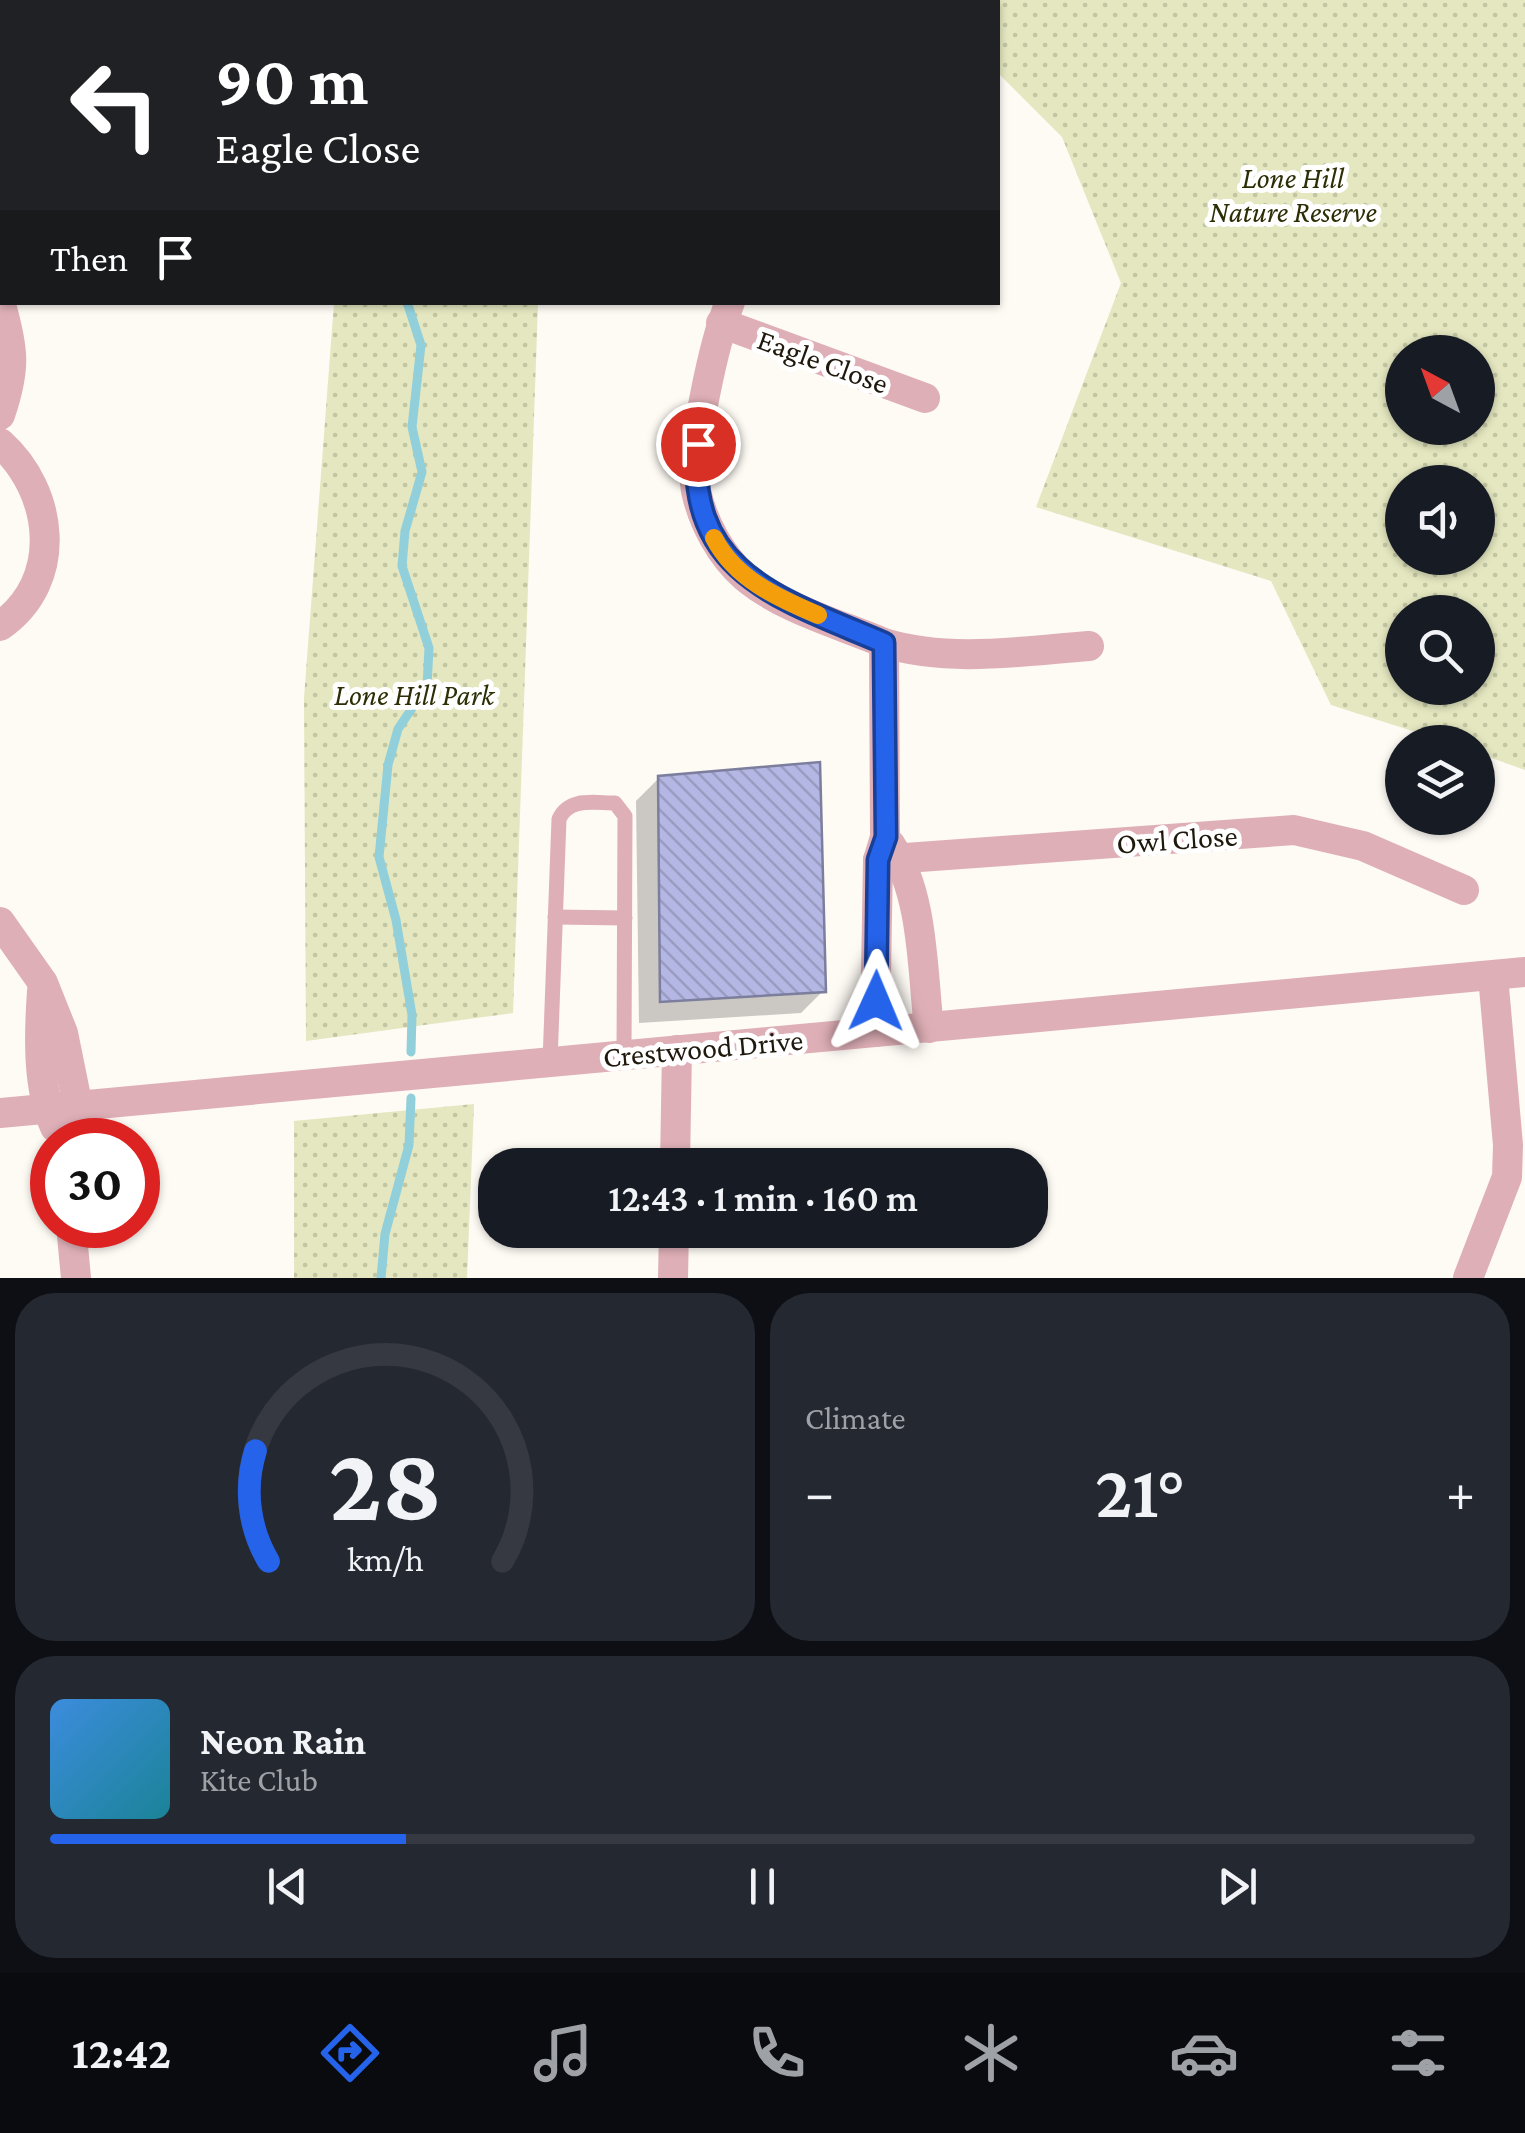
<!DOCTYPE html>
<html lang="en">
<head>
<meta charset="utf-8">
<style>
	body { margin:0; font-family:"Crimson Pro",serif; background:#242831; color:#f1f3f6; height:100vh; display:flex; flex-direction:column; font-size:38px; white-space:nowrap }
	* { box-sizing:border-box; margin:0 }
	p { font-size:32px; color:#9ea1a6 }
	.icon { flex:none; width:55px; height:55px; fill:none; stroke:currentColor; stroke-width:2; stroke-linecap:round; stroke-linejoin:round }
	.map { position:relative; height:1278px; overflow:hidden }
	.panel { display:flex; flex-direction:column; gap:15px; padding:15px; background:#0d0f14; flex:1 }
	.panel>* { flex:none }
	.guide { position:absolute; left:0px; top:0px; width:1000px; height:305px; box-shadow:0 2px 8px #0004; background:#202124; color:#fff; overflow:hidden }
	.needle { width:65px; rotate:319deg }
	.tools { position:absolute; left:1385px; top:335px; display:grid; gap:20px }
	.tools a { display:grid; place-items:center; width:110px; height:110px; border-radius:50%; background:#171b24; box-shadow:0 2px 8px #0004; font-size:50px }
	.speed { position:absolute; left:30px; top:1118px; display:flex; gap:20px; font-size:50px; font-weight:700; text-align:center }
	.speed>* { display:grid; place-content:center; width:130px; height:130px; border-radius:50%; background:#171b24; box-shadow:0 2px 8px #0004; line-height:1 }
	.speed .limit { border:15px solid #d22; background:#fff; color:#111 }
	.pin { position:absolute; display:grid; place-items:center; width:85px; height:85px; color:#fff; margin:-42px; border:5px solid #fff; border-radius:50%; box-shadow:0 2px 10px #0007 }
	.me { position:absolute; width:110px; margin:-55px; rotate:1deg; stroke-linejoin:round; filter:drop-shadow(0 0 8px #0008) }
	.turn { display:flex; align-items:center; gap:35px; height:210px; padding:0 50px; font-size:45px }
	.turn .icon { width:130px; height:130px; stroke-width:2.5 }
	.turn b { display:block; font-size:70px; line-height:85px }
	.then { display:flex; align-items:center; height:95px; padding:0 50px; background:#0003; gap:20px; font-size:38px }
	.big { font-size:75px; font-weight:600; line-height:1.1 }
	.panel .widget { flex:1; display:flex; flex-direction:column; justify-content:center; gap:15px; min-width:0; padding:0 35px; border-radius:40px; background:#242831 }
	.panel .dial { align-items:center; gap:0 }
	.dial svg { height:260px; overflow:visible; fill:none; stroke:#363941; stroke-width:7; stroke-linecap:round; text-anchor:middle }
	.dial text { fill:#f1f3f6; stroke:none }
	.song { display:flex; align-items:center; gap:30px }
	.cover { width:120px; height:120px; border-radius:15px; background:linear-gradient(135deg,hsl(210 70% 55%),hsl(190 70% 35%)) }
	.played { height:10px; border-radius:5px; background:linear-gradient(90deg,#2563eb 25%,#363941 25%) }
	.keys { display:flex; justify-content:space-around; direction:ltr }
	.heat { display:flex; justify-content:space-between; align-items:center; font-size:55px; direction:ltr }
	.panel .tiles { flex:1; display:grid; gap:15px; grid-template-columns:1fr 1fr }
	.widget:last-child { grid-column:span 2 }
	.trip { position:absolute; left:478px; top:1148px; width:570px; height:100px; border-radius:40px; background:#171b24; box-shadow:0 2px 8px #0004; font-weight:600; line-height:100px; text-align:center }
	.menu { display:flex; height:160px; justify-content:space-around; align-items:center; background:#090b0e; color:#9ea1a6 }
	.menu .icon { width:70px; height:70px }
	.menu .selected { color:#2563eb }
	.menu b { font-size:45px; color:#f1f3f6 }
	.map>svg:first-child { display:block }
</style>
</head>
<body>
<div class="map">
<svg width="1525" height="1278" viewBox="0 0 1525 1278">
	<defs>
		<pattern id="park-dots" width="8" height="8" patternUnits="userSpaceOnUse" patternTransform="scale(2.5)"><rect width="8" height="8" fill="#e4e7bf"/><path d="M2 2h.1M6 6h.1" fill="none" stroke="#c3c6a3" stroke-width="1.8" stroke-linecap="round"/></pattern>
		<pattern id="building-back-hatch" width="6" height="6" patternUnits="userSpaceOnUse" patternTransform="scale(2.5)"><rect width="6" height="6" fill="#b4b6e4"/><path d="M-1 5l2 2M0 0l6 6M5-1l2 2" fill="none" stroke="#9a9cc2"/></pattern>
	</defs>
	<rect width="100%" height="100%" fill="#fefaf4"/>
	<g fill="url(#park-dots)" fill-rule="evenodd">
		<polygon points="261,0 642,0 269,2"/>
		<path d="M920,0H1525V770L1478,753V742H1447L1331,705L1271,581L1036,507L1121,283L1062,137L998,73V2ZM1402,352H1478V428H1402ZM1402,482H1478V558H1402ZM1402,612H1478V688H1402Z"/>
		<polygon points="334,303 538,303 513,1013 306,1041 304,698"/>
		<polygon points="474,1104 467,1278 294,1278 294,1121"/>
	</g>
	<polygon fill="#0003" points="659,778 823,991 801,1013 639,1023 636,801"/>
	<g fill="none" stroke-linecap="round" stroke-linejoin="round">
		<g stroke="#91d0db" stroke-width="9">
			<polyline points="435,2 435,0"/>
			<polyline points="407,302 421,345 412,427 422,472 405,531 402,566 429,648 427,686 398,729 388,765 379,857 396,920 412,1015 411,1052"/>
			<polyline points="381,1278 385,1234 409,1145 411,1098"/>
		</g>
	</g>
	<polygon fill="url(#building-back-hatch)" stroke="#7c7e9d" stroke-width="2.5" points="820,762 826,992 660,1002 658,776"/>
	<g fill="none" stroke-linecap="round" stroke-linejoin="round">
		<g stroke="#dfafb7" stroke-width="15">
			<polyline points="555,917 625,918"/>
			<path d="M550,1062L559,819C569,797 594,803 615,803L625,816L624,1055"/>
		</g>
		<g stroke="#dfafb7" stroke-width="30">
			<polyline points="0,138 2,139"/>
			<polyline points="0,202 2,200"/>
			<path d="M0,301C14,350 16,368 0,415"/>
			<path d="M730,302C715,339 689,453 696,491C703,523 721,556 745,577C783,609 839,624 884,643L885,837L878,860L875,1032"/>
			<polyline points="721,323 925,398"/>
			<path d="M0,443C54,491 65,581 0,626"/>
			<path d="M884,643C950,663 1022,651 1089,646"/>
			<path d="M890,844C924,894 922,969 929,1028"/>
			<polyline points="878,860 1294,830 1363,846 1464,890"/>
			<polyline points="0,922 43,983 63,1033 78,1107 65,1140"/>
			<path d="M42,991C39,1035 37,1087 55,1127"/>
			<polyline points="0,1113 1525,972"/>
			<polyline points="675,1165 677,1050"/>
			<polyline points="71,1225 76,1278"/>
			<polyline points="673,1278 674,1230"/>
			<polyline points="1468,1278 1507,1177 1508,1145 1493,976"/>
		</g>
	</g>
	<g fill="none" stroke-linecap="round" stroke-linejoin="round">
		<defs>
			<path id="route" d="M698,444C684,575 787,601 884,643L886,837L878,860L876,1001"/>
		</defs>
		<use href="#route" stroke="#184099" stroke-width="25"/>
		<use href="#route" stroke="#2563eb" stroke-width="18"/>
		<path stroke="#f59e0b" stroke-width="18" d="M714,538C735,579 778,598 818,615"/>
	</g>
	<g text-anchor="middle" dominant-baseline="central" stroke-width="10" stroke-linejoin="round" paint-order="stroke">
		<g font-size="30" font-style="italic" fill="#2d2e06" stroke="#fff">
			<text x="1293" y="177">Lone Hill<tspan x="1293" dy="34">Nature Reserve</tspan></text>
			<text x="414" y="694">Lone Hill Park</text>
		</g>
		<g font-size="30" fill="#1f190d" stroke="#fff">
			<text transform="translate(823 361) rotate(20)">Eagle Close</text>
			<text transform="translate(1177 839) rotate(-4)">Owl Close</text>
			<text transform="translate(703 1048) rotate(-5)">Crestwood Drive</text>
		</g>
	</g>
</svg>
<div class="tools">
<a><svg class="needle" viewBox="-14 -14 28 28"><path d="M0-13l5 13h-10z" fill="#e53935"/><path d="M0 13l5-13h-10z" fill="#9ea1a6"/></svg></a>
<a><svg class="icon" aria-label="sound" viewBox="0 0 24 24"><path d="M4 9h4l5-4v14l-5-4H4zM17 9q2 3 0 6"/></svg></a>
<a><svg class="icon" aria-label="search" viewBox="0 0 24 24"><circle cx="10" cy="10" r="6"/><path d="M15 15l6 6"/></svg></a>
<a><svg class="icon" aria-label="layers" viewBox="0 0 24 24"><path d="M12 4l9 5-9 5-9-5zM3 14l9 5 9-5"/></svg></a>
</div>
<div class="speed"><div class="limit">30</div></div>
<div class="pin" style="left:698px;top:444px;background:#d93025"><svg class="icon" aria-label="arrive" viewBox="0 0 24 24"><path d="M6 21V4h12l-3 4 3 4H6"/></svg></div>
<svg class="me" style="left:876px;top:1001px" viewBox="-20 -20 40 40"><path d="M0-17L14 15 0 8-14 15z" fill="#2563eb" stroke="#fff" stroke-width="4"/></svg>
<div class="trip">12:43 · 1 min · 160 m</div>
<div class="guide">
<div class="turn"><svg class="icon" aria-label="left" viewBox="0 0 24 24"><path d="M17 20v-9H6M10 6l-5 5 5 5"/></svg><div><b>90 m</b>Eagle Close</div></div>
<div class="then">Then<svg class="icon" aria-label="arrive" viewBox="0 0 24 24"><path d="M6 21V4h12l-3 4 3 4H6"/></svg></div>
</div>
</div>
<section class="panel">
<div class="tiles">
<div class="widget dial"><svg viewBox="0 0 100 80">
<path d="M14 69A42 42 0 1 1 86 69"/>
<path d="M14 69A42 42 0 0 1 10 35" stroke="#2563eb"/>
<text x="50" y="56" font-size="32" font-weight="700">28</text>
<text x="50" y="72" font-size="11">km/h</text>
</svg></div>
<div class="widget"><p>Climate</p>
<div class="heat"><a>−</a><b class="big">21°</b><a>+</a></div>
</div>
<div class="widget">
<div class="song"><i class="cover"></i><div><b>Neon Rain</b><p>Kite Club</p></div></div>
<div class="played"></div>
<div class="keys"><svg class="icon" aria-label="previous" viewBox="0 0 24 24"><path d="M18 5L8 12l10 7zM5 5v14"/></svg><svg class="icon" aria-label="pause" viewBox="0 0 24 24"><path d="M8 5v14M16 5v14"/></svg><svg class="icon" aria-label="next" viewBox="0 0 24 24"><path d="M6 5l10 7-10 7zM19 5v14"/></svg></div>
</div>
</div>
</section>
<nav class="menu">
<b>12:42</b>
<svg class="icon selected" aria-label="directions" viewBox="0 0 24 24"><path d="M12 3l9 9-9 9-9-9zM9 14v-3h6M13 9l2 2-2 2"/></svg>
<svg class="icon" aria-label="music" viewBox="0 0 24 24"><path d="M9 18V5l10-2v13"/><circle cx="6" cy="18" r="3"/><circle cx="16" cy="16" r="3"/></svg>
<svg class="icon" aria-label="phone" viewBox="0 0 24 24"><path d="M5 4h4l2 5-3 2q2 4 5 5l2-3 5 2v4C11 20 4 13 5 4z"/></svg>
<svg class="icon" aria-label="climate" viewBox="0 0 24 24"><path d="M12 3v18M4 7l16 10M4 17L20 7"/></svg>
<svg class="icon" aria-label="car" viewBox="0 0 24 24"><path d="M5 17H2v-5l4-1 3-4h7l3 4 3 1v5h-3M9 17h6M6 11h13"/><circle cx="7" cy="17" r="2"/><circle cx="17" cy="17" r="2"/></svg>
<svg class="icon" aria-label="filters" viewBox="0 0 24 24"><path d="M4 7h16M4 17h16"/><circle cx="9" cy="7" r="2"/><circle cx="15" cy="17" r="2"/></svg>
</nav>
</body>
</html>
